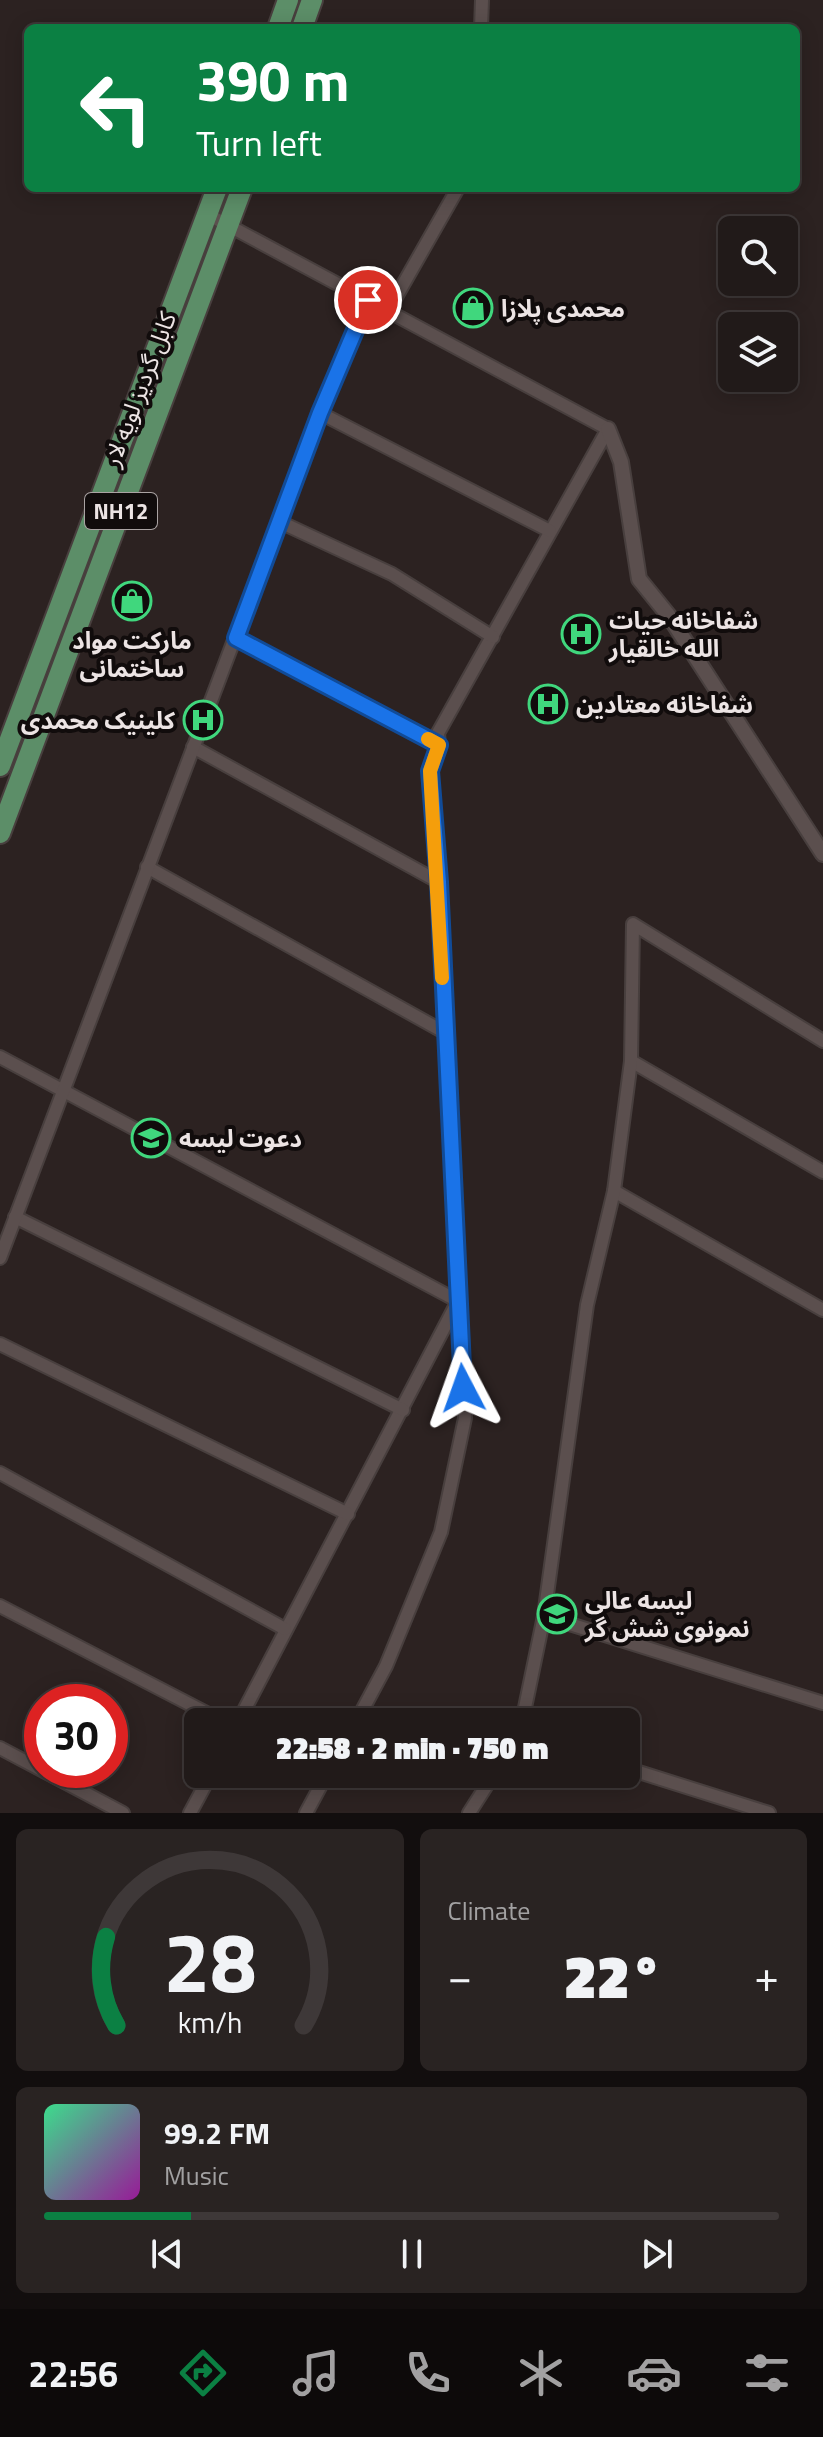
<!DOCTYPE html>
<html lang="en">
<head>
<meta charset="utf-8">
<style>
	body { margin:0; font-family:"Titillium Web","Noto Sans Arabic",sans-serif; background:#292322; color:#f1f3f6; height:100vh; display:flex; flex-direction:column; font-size:30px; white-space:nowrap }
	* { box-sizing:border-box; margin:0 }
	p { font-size:26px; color:#a2a1a2 }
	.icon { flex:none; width:44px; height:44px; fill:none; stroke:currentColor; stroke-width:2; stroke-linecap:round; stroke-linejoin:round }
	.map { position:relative; height:1813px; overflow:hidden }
	.sheet { display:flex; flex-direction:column; gap:16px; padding:16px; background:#120e0e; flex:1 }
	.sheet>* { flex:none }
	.banner { position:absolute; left:24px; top:24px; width:776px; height:168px; border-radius:12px; box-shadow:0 4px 20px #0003,0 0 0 2px #3e3838; background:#0b8043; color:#fff; overflow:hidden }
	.tools { position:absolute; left:718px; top:216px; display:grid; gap:16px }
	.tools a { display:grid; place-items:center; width:80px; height:80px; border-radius:12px; background:#211a19; box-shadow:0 4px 20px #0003,0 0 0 2px #3e3838; font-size:40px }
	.speed { position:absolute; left:24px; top:1684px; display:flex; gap:16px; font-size:40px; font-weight:700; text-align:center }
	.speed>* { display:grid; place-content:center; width:104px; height:104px; border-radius:50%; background:#211a19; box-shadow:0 4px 20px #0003,0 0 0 2px #3e3838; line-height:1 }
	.speed .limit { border:12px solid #d22; background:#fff; color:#111 }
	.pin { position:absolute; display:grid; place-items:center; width:68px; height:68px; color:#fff; margin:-34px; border:4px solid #fff; border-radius:50%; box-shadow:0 2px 8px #0007 }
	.me { position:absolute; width:88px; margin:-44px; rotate:356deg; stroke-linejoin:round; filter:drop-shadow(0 0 6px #0008) }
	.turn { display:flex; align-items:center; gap:28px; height:168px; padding:0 40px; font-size:36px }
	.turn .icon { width:104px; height:104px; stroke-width:2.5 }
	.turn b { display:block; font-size:56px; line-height:68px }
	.big { font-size:60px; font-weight:800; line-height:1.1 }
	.sheet .widget { flex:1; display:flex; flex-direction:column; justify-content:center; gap:12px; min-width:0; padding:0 28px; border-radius:12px; background:#292322 }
	.sheet .dial { align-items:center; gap:0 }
	.dial svg { height:208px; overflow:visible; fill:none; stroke:#3e3838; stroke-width:7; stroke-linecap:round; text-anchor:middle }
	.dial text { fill:#f1f3f6; stroke:none }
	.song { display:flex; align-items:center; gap:24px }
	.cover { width:96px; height:96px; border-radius:12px; background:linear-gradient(135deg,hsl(150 70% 55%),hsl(300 70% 35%)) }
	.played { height:8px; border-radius:4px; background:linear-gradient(90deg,#0b8043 20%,#3e3838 20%) }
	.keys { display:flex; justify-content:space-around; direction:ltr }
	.heat { display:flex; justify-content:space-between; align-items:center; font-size:44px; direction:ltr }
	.sheet .tiles { flex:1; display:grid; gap:16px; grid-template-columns:1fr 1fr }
	.widget:last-child { grid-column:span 2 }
	.trip { position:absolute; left:184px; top:1708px; width:456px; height:80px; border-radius:12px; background:#211a19; box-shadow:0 4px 20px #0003,0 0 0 2px #3e3838; font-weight:800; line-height:80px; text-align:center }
	.tab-bar { display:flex; height:128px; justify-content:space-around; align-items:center; background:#0d0a0a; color:#a2a1a2 }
	.tab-bar .icon { width:56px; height:56px }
	.tab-bar .active { color:#0b8043 }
	.tab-bar b { font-size:36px; color:#f1f3f6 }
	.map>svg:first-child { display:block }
</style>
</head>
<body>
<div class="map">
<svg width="823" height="1813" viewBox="0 0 823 1813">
	<rect width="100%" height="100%" fill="#2c2221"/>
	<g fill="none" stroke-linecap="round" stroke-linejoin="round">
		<defs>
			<g id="minor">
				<polyline points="481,28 482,0"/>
				<polyline points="207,214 608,429 438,733 439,745 430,771 439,882 465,1418 441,1532 386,1666 356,1722"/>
				<polyline points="388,311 458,188"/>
				<polyline points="320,413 550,531"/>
				<polyline points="280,522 392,574 493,637"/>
				<polyline points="236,638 439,745"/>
				<polyline points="193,747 439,882"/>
				<polyline points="147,867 444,1032"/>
				<polyline points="0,1057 458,1301 238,1722"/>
				<polyline points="631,1061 823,1172"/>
				<polyline points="614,1191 823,1310"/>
				<polyline points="15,1217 403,1410"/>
				<polyline points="0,1258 320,413 368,300"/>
				<polyline points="0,1344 348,1514"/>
				<polyline points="0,1473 285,1629"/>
				<polyline points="0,1606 224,1722"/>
				<polyline points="544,1616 823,1703"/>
				<polyline points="522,1722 544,1616 587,1305 614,1191 631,1061 633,924 823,1041"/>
				<polyline points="0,1748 123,1813"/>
				<polyline points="626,1768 769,1813"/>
				<polyline points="190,1813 211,1774"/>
				<polyline points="306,1813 327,1774"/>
				<polyline points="469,1813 494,1774"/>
			</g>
			<polyline id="tertiary" points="608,429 621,462 639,579 669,616 823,854"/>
			<g id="trunk">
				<polyline points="278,28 288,0"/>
				<polyline points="302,28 312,0"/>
				<polyline points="0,766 217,188"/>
				<polyline points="0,833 242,188"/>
			</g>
		</defs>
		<use href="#minor" stroke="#483f3e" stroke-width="16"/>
		<use href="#tertiary" stroke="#483f3e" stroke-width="18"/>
		<use href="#trunk" stroke="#483f3e" stroke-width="24"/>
		<use href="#minor" stroke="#5b4f4e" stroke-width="12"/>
		<use href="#tertiary" stroke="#5b4f4e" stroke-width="14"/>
		<use href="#trunk" stroke="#5c8e68" stroke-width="20"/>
	</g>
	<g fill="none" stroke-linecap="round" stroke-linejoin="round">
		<defs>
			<polyline id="route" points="368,300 320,413 236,638 439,745 430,771 439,882 463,1388"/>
		</defs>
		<use href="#route" stroke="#114b97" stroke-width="20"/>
		<use href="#route" stroke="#1a73e8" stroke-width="14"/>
		<polyline stroke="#f59e0b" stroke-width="14" points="428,739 439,745 430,771 442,978"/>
	</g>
	<defs>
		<symbol id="shop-ring" viewBox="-11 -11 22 22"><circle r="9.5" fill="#110c0c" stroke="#40d77d" stroke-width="1.5"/><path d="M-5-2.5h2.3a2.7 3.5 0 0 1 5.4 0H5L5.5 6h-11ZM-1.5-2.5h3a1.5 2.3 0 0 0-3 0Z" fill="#40d77d"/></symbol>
		<symbol id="hospital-ring" viewBox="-11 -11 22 22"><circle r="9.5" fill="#110c0c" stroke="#40d77d" stroke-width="1.5"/><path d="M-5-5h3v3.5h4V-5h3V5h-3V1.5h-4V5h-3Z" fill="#40d77d"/></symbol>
		<symbol id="school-ring" viewBox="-11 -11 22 22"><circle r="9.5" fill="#110c0c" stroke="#40d77d" stroke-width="1.5"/><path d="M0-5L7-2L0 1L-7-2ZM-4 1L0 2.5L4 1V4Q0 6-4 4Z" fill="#40d77d"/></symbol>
	</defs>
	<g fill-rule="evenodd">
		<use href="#shop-ring" x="451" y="286" width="44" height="44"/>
		<use href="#shop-ring" x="110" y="579" width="44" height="44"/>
		<use href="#hospital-ring" x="559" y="612" width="44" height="44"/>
		<use href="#hospital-ring" x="526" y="682" width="44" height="44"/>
		<use href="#hospital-ring" x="181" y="698" width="44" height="44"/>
		<use href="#school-ring" x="129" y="1116" width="44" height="44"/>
		<use href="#school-ring" x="535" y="1592" width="44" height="44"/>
	</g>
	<g text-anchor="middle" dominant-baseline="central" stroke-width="8" stroke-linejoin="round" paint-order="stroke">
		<rect fill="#110c0c" stroke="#aaa3a3" stroke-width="2" x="85" y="493" width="72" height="36" rx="6"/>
		<g font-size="22" font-weight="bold" fill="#ece4e4">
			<text x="121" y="511">NH12</text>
		</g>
		<g font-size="24" font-weight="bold" fill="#ece4e4" stroke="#110c0c" text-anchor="start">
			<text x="501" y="308">محمدی پلازا</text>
			<text x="609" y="620">شفاخانه حیات<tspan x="609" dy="28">الله خالقیار</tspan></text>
			<text x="132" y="640" text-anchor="middle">مارکت مواد<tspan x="132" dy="28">ساختمانی</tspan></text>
			<text x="576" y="704">شفاخانه معتادین</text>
			<text x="175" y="720" text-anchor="end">کلینیک محمدی</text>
			<text x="179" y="1138">دعوت لیسه</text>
			<text x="585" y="1600">لیسه عالی<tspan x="585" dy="28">نمونوی شش گر</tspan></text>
		</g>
		<g font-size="24" fill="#ece4e4" stroke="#110c0c">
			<text transform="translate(139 389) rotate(-69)">کابل گردیز لویه لار</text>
		</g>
	</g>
</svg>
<div class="tools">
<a><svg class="icon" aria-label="search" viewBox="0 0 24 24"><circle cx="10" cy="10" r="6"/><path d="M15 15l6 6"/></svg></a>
<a><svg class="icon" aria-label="layers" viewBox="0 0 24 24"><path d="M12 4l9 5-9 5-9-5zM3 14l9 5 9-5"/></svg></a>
</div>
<div class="speed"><div class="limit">30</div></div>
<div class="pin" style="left:368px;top:300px;background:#d93025"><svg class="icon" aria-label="arrive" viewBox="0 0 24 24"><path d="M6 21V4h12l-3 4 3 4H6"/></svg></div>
<svg class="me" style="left:463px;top:1388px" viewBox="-20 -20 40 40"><path d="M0-17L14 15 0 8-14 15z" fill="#1a73e8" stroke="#fff" stroke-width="4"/></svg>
<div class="trip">22:58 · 2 min · 750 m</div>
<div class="banner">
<div class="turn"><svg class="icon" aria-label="left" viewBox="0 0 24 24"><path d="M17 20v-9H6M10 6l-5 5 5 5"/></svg><div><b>390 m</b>Turn left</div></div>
</div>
</div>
<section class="sheet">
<div class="tiles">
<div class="widget dial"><svg viewBox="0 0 100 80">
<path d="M14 69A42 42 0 1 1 86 69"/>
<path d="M14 69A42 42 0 0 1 10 35" stroke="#0b8043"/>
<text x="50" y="56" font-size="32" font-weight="700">28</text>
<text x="50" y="72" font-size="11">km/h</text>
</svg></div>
<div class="widget"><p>Climate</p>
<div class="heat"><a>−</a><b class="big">22°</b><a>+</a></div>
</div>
<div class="widget">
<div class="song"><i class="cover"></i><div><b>99.2 FM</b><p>Music</p></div></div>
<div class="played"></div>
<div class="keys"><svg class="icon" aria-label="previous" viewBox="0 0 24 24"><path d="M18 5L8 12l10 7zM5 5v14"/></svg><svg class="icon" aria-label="pause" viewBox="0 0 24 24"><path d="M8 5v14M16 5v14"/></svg><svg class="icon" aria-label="next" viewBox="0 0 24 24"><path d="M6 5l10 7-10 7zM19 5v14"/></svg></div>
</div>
</div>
</section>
<nav class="tab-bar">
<b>22:56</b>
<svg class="icon active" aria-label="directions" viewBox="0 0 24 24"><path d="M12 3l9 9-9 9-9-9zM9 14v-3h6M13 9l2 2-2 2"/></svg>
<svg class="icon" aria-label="music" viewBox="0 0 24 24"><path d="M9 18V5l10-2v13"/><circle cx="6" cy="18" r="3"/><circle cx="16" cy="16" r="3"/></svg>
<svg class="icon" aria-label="phone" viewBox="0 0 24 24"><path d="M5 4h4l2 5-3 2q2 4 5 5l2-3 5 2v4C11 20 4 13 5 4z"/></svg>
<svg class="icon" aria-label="climate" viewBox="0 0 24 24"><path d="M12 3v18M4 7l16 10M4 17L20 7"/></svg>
<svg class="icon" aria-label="car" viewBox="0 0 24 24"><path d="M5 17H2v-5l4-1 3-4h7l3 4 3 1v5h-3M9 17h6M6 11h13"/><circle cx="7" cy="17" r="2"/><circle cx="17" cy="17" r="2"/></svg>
<svg class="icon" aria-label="filters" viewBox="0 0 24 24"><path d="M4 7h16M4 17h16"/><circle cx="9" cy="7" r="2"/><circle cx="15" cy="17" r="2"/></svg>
</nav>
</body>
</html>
